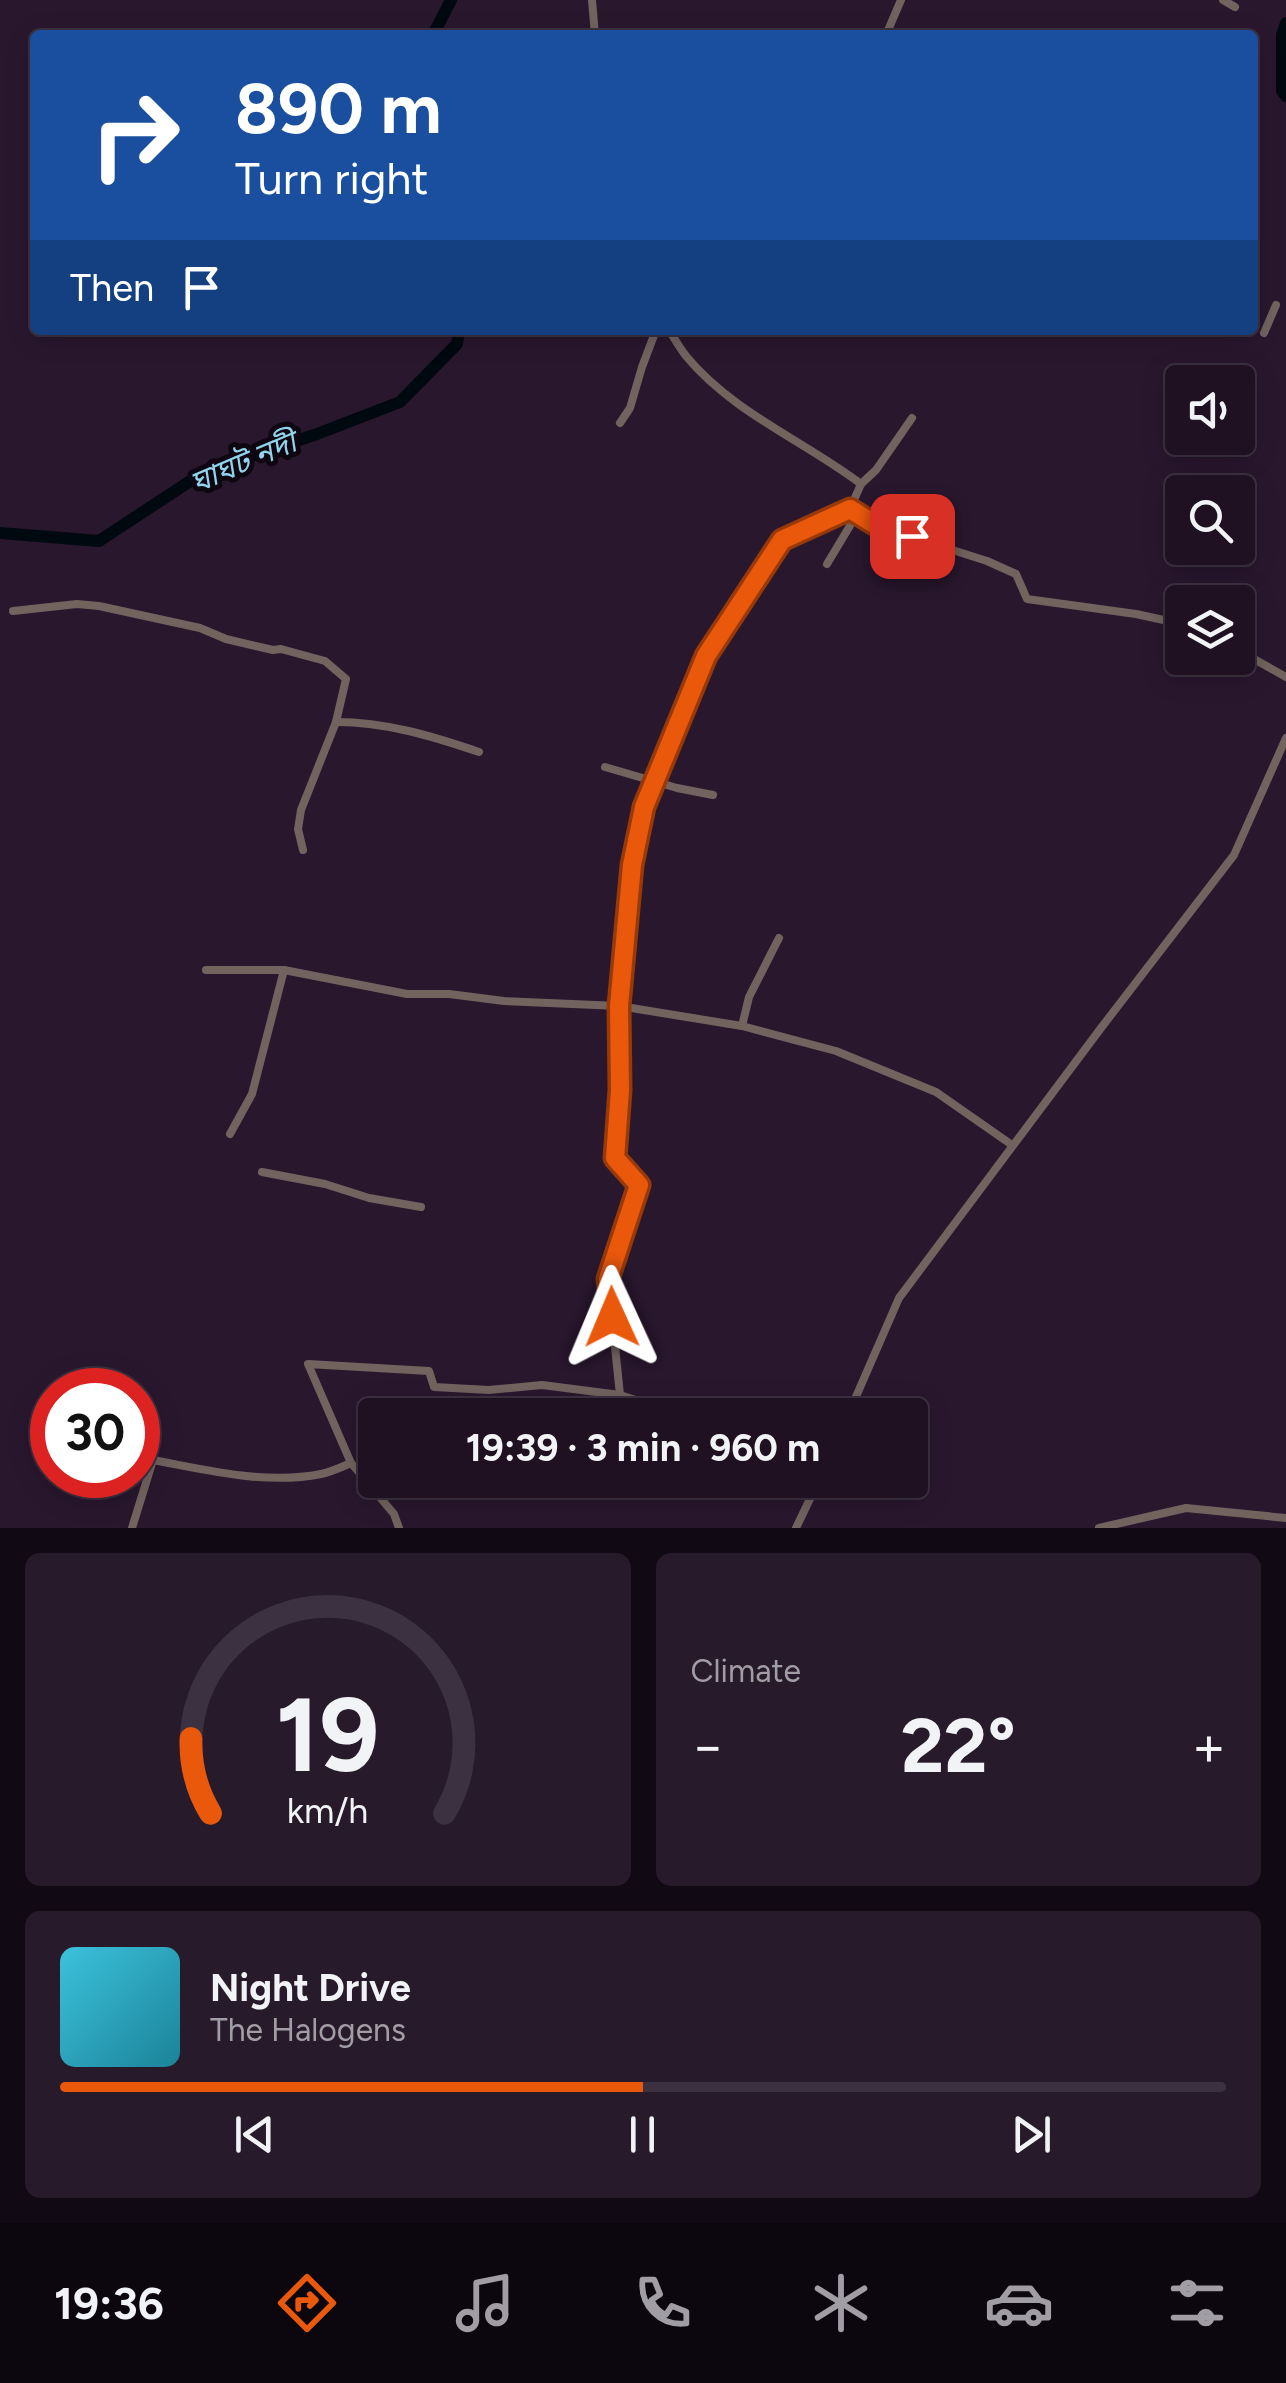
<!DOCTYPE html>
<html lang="en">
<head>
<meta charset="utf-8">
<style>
	body { margin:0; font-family:Figtree,"Noto Sans Bengali",sans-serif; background:#271a2a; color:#f1f3f6; height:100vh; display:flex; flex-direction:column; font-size:38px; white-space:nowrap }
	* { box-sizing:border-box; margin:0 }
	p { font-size:32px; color:#a19da5 }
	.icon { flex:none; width:55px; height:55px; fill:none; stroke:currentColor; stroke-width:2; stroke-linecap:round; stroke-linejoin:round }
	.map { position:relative; height:1528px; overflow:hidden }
	.panel { display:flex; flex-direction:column; gap:25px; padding:25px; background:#110913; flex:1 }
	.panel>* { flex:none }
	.guide { position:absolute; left:30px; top:30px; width:1228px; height:305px; border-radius:10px; box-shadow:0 5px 25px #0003,0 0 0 2px #3c3140; background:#1a4fa0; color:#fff; overflow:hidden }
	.tools { position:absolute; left:1165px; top:365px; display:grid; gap:20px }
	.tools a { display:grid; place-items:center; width:90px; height:90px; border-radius:10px; background:#1f1122; box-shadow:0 5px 25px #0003,0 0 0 2px #3c3140; font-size:50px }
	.speed { position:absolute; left:30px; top:1368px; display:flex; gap:20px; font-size:50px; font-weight:700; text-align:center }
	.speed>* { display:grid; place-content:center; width:130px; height:130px; border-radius:50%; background:#1f1122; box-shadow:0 5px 25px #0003,0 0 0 2px #3c3140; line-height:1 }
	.speed .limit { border:15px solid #d22; background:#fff; color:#111 }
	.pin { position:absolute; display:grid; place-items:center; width:85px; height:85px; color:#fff; margin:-42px; border-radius:20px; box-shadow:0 5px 15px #0006 }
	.me { position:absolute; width:110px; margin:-55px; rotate:359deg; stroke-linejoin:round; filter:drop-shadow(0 0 8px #0008) }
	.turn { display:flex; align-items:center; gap:35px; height:210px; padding:0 40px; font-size:45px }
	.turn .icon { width:130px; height:130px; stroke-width:2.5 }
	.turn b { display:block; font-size:70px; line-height:85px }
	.then { display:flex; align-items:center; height:95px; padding:0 40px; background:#0003; gap:20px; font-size:38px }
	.big { font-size:75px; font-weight:700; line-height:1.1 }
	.panel .tile { flex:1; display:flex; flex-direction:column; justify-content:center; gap:15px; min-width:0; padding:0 35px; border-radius:15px; background:#271a2a }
	.panel .dial { align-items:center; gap:0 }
	.dial svg { height:260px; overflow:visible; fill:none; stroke:#3c3140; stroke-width:7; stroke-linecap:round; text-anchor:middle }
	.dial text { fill:#f1f3f6; stroke:none }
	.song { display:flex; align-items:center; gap:30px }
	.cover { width:120px; height:120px; border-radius:15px; background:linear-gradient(135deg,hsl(190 70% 55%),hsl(190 70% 35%)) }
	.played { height:10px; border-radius:5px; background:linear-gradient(90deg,#ea580c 50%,#3c3140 50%) }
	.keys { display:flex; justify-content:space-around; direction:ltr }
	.heat { display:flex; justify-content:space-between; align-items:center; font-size:55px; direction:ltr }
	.panel .tiles { flex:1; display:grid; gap:25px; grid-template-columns:1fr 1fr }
	.tile:last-child { grid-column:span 2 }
	.trip { position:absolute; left:358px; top:1398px; width:570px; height:100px; border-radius:10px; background:#1f1122; box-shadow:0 5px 25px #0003,0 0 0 2px #3c3140; font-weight:700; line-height:100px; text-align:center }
	.menu { display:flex; height:160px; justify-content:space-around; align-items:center; background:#0c070e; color:#a19da5 }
	.menu .icon { width:70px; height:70px }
	.menu .current { color:#ea580c }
	.menu b { font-size:45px; color:#f1f3f6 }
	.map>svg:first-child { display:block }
</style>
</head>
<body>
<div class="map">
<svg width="1286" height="1528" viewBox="0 0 1286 1528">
	<rect width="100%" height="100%" fill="#29172e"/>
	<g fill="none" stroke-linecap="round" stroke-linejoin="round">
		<g stroke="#000910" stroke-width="12">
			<polyline points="1286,23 1282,35 1282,91 1286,96"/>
			<polyline points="433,35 451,0"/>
			<polyline points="0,533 99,541 204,472 317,434 400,402 457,344 459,330"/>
		</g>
		<g stroke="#72635f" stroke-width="8">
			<polyline points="592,0 595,35"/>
			<polyline points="1223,0 1235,7"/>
			<polyline points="886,35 901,0"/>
			<path d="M669,330C674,338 680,348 686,356C732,412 804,441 861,484L850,509L874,525L987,561L1016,574L1027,599L1136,614L1182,624"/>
			<polyline points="1264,333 1276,305"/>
			<polyline points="620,423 630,408 642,367 656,330"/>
			<polyline points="861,484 876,470 912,418"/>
			<polyline points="827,564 857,514"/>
			<polyline points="13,611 77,604 99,606 200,628 226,639 273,650 281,649 325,661 346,679 336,722 301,810 298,829 303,850"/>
			<polyline points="1238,650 1286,677"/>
			<path d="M336,722C386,722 432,736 479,752"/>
			<polyline points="605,767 677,788 713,795"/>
			<polyline points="206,970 284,970"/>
			<polyline points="742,1026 749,997 779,938"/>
			<polyline points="230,1134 252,1094 284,970 407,994 449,994 504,1001 619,1006 742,1026 836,1051 936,1092 1012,1145"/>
			<polyline points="262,1172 325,1184 369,1198 421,1207"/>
			<polyline points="620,1395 608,1279 639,1185 615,1158 620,1090 619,1006 632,865 644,807 706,656 782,540 850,509"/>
			<polyline points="848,1415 899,1298 1101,1028 1234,855 1286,738"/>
			<path d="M132,1528L153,1460C207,1470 266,1485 321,1474C331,1472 342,1467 351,1463"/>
			<polyline points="399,1528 394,1514 351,1463 308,1364 429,1371 434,1387 489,1390 542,1385 620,1395 682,1415"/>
			<polyline points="796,1528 819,1480"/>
			<polyline points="1099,1528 1186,1508 1286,1518"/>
		</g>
	</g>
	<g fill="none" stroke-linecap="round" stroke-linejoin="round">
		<defs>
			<polyline id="route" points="612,1317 608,1279 639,1185 615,1158 620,1090 619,1006 632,865 644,807 706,656 782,540 850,509 874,524 912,536"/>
		</defs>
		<use href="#route" stroke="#983908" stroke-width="25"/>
		<use href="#route" stroke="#ea580c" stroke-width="18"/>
	</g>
	<g text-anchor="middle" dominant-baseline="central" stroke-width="10" stroke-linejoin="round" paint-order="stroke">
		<g font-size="30" font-style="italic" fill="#91d5ec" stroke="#0e0610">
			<text transform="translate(243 462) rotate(-23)">ঘাঘট নদী</text>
		</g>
	</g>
</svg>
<div class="tools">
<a><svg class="icon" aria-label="sound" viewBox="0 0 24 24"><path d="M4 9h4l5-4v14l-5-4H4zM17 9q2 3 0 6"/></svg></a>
<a><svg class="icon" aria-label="search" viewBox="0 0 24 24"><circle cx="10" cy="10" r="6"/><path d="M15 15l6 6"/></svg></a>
<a><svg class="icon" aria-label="layers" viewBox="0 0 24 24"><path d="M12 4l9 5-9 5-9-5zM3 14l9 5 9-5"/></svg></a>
</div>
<div class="speed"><div class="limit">30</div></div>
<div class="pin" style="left:912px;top:536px;background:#d93025"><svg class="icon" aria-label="arrive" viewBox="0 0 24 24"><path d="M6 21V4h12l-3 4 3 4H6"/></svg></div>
<svg class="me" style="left:612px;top:1317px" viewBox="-20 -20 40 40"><path d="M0-17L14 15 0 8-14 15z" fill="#ea580c" stroke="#fff" stroke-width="4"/></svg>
<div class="trip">19:39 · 3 min · 960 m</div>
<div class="guide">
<div class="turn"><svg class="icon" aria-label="right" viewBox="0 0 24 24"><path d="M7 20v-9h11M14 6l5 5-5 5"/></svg><div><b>890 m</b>Turn right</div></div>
<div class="then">Then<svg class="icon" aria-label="arrive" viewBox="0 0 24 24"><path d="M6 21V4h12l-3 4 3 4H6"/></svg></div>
</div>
</div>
<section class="panel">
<div class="tiles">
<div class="tile dial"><svg viewBox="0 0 100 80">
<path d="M14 69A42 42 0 1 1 86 69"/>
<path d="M14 69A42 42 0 0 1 8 46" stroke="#ea580c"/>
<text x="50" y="56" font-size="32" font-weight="700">19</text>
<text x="50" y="72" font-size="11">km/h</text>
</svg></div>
<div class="tile"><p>Climate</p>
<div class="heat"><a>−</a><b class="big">22°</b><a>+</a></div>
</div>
<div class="tile">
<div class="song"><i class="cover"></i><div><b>Night Drive</b><p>The Halogens</p></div></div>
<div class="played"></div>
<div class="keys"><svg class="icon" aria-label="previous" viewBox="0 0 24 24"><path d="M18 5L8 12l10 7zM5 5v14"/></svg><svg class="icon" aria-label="pause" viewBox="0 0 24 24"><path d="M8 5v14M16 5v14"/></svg><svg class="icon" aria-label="next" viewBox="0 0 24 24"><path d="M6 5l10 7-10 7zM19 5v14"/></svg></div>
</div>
</div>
</section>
<nav class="menu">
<b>19:36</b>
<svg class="icon current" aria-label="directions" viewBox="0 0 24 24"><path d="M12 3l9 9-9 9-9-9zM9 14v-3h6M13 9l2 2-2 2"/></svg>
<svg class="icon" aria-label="music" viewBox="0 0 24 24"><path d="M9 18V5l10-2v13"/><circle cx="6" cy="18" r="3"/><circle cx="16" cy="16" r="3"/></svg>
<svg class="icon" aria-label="phone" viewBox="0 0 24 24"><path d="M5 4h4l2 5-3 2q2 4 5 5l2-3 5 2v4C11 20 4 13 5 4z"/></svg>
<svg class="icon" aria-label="climate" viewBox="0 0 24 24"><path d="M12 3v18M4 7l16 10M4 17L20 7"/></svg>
<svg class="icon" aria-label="car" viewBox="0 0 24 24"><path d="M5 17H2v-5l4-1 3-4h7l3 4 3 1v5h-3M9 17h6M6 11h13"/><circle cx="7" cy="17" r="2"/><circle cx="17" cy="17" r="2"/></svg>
<svg class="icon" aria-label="filters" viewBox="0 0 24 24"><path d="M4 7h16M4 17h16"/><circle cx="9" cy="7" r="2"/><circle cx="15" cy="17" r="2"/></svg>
</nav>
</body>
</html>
